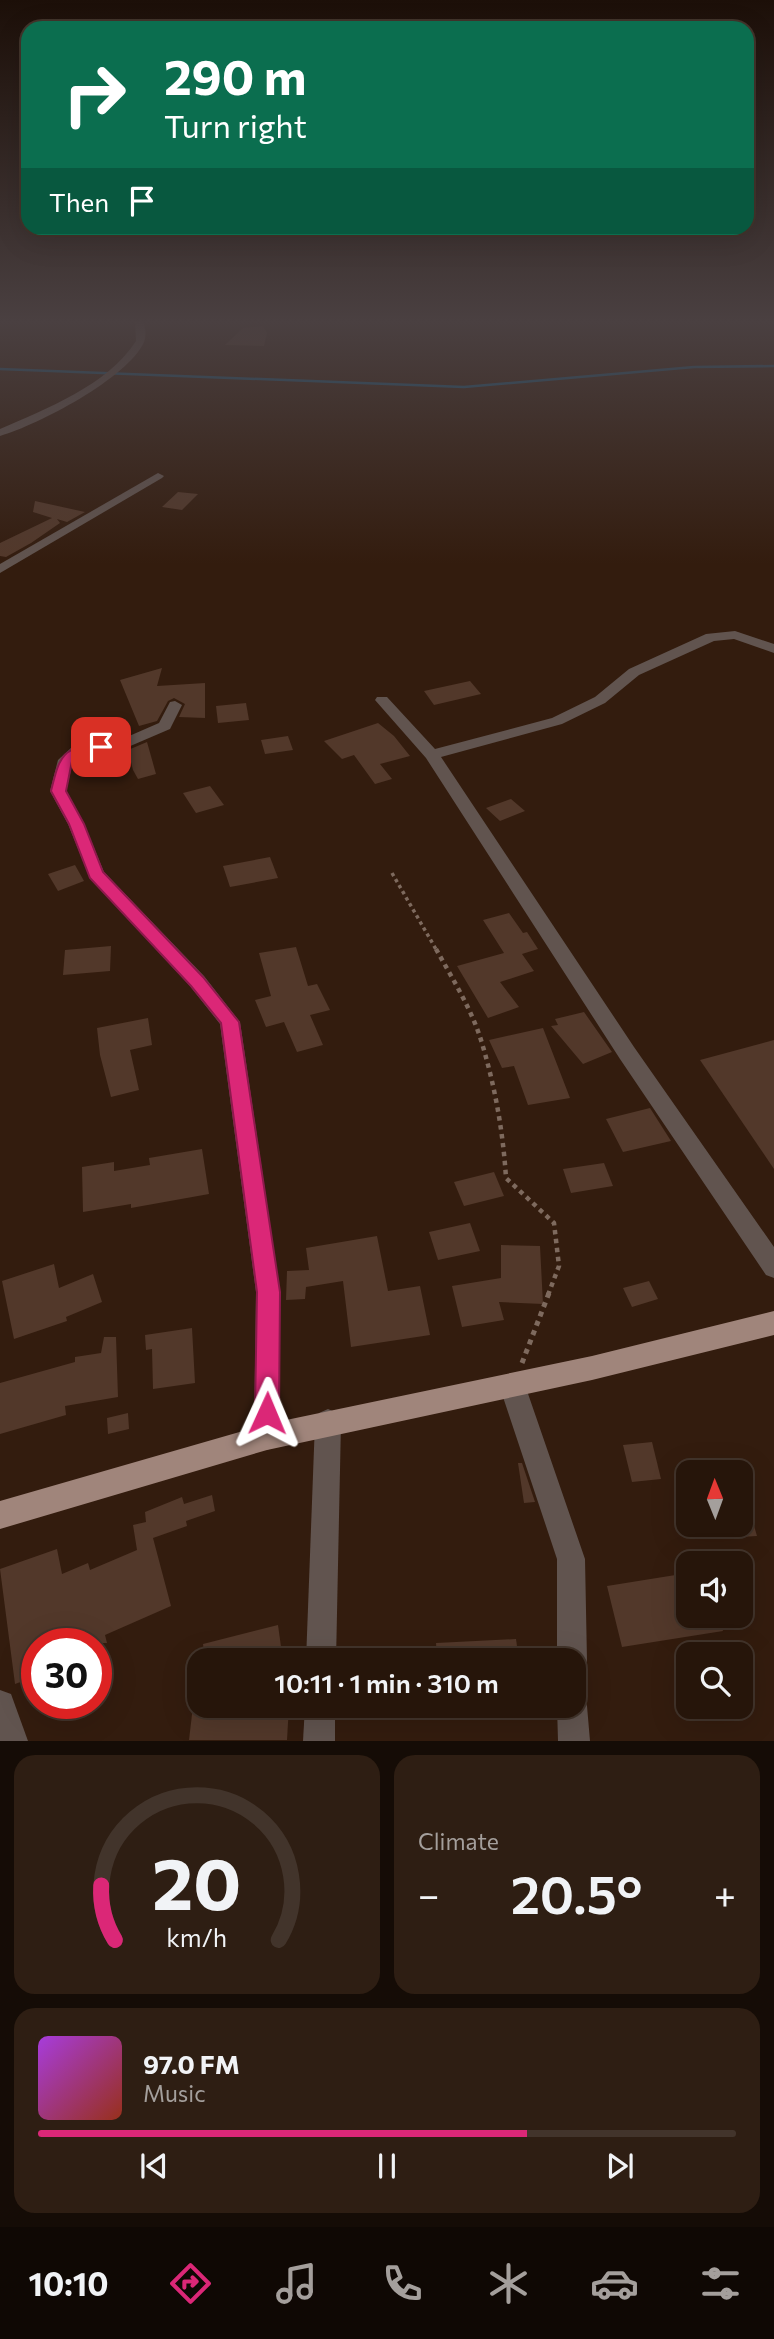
<!DOCTYPE html>
<html lang="en">
<head>
<meta charset="utf-8">
<style>
	body { margin:0; font-family:Commissioner,sans-serif; background:#2e1e13; color:#f1f3f6; height:100vh; display:flex; flex-direction:column; font-size:26px; white-space:nowrap }
	* { box-sizing:border-box; margin:0 }
	p { font-size:23px; color:#a49f9c }
	.icon { flex:none; width:38px; height:38px; fill:none; stroke:currentColor; stroke-width:2; stroke-linecap:round; stroke-linejoin:round }
	.map { position:relative; height:1741px; overflow:hidden }
	.side { display:flex; flex-direction:column; gap:14px; padding:14px; background:#150c06; flex:1 }
	.side>* { flex:none }
	.guide { position:absolute; left:21px; top:21px; width:733px; height:214px; border-radius:21px; box-shadow:0 7px 28px #0002,0 0 0 2px #42342b; background:#0b6e4f; color:#fff; overflow:hidden }
	.needle { width:46px; rotate:359deg }
	.controls { position:absolute; left:676px; top:1460px; display:grid; gap:14px }
	.controls a { display:grid; place-items:center; width:77px; height:77px; border-radius:14px; background:#26150a; box-shadow:0 7px 28px #0002,0 0 0 2px #42342b; font-size:35px }
	.speed { position:absolute; left:21px; top:1628px; display:flex; gap:14px; font-size:35px; font-weight:700; text-align:center }
	.speed>* { display:grid; place-content:center; width:91px; height:91px; border-radius:50%; background:#26150a; box-shadow:0 7px 28px #0002,0 0 0 2px #42342b; line-height:1 }
	.speed .limit { border:10px solid #d22; background:#fff; color:#111 }
	.pin { position:absolute; display:grid; place-items:center; width:60px; height:60px; color:#fff; margin:-30px; border-radius:14px; box-shadow:0 4px 10px #0006 }
	.me { position:absolute; width:77px; margin:-38px; rotate:1deg; stroke-linejoin:round; filter:drop-shadow(0 0 5px #0008) }
	.turn { display:flex; align-items:center; gap:24px; height:147px; padding:0 28px; font-size:32px }
	.turn .icon { width:91px; height:91px; stroke-width:2.5 }
	.turn b { display:block; font-size:49px; line-height:60px }
	.then { display:flex; align-items:center; height:66px; padding:0 28px; background:#0003; gap:14px; font-size:26px }
	.big { font-size:52px; font-weight:600; line-height:1.1 }
	.side .tile { flex:1; display:flex; flex-direction:column; justify-content:center; gap:10px; min-width:0; padding:0 24px; border-radius:21px; background:#2e1e13 }
	.side .dial { align-items:center; gap:0 }
	.dial svg { height:182px; overflow:visible; fill:none; stroke:#42342b; stroke-width:7; stroke-linecap:round; text-anchor:middle }
	.dial text { fill:#f1f3f6; stroke:none }
	.song { display:flex; align-items:center; gap:21px }
	.cover { width:84px; height:84px; border-radius:10px; background:linear-gradient(135deg,hsl(280 70% 55%),hsl(10 70% 35%)) }
	.played { height:7px; border-radius:4px; background:linear-gradient(90deg,#db2777 70%,#42342b 70%) }
	.keys { display:flex; justify-content:space-around; direction:ltr }
	.heat { display:flex; justify-content:space-between; align-items:center; font-size:38px; direction:ltr }
	.side .tiles { flex:1; display:grid; gap:14px; grid-template-columns:1fr 1fr }
	.tile:last-child { grid-column:span 2 }
	.trip { position:absolute; left:187px; top:1648px; width:399px; height:70px; border-radius:21px; background:#26150a; box-shadow:0 7px 28px #0002,0 0 0 2px #42342b; font-weight:600; line-height:70px; text-align:center }
	.tabs { display:flex; height:112px; justify-content:space-around; align-items:center; background:#0f0804; color:#a49f9c }
	.tabs .icon { width:49px; height:49px }
	.tabs .selected { color:#db2777 }
	.tabs b { font-size:32px; color:#f1f3f6 }
	.map>svg:first-child { display:block }
</style>
</head>
<body>
<div class="map">
<svg width="774" height="1741" viewBox="0 0 774 1741">
	<rect width="100%" height="100%" fill="#331c0e"/>
	<g fill="none" stroke-linecap="round" stroke-linejoin="round">
		<polyline stroke="#115c87" stroke-width="2.5" points="0,369 464,387 694,367 774,366"/>
	</g>
	<g fill="#52382a">
		<polygon points="263,326 267,333 264,346 225,345 243,328"/>
		<polygon points="178,492 198,494 182,510 162,507"/>
		<polygon points="35,501 85,512 67,522 57,519 60,523 31,543 6,557 0,556 0,543 52,518 33,512"/>
		<polygon points="162,668 157,686 205,683 205,718 179,717 185,704 174,698 168,701 157,721 139,726 120,680"/>
		<polygon points="470,681 481,694 434,705 424,691"/>
		<polygon points="246,703 249,720 218,723 216,706"/>
		<polygon points="378,723 394,736 410,756 380,764 392,779 375,784 354,755 342,759 324,741"/>
		<polygon points="288,736 293,750 265,754 261,740"/>
		<polygon points="147,742 156,774 138,779 133,770 128,750"/>
		<polygon points="210,786 224,805 196,813 183,793"/>
		<polygon points="511,799 525,811 500,821 486,808"/>
		<polygon points="270,857 278,878 230,887 223,866"/>
		<polygon points="75,865 84,881 58,891 48,874"/>
		<polygon points="509,913 523,933 527,932 538,949 522,954 534,971 500,982 519,1007 488,1018 457,966 504,953 483,920"/>
		<polygon points="111,946 110,971 63,975 65,950"/>
		<polygon points="296,947 308,986 317,984 330,1010 310,1015 323,1045 297,1052 284,1022 266,1027 255,1000 271,996 259,953"/>
		<polygon points="584,1012 612,1052 583,1064 551,1026 558,1025 555,1019"/>
		<polygon points="148,1018 152,1045 130,1050 139,1090 111,1097 100,1055 97,1028"/>
		<polygon points="543,1028 570,1098 528,1105 514,1066 502,1068 489,1040"/>
		<polygon points="774,1040 774,1169 700,1060"/>
		<polygon points="650,1108 671,1141 623,1152 606,1119"/>
		<polygon points="202,1149 209,1194 131,1208 131,1204 83,1212 82,1167 114,1162 114,1171 150,1165 149,1158"/>
		<polygon points="604,1163 613,1186 571,1193 563,1169"/>
		<polygon points="494,1172 504,1196 464,1206 454,1182"/>
		<polygon points="470,1223 480,1251 438,1260 429,1232"/>
		<polygon points="377,1236 388,1291 420,1286 430,1335 351,1347 343,1281 306,1287 305,1299 286,1300 287,1271 309,1270 306,1248"/>
		<polygon points="501,1245 540,1246 543,1304 499,1302 504,1320 462,1327 452,1286 501,1278"/>
		<polygon points="54,1264 59,1288 93,1274 102,1302 66,1317 67,1321 14,1339 2,1281"/>
		<polygon points="649,1281 658,1299 632,1307 623,1288"/>
		<polygon points="192,1328 195,1383 153,1389 152,1349 146,1350 145,1335"/>
		<polygon points="104,1337 116,1337 118,1397 65,1406 66,1415 0,1434 0,1383 75,1362 75,1357 101,1353"/>
		<polygon points="128,1413 129,1429 108,1434 107,1418"/>
		<polygon points="652,1442 661,1479 632,1482 623,1445"/>
		<polygon points="518,1463 522,1463 535,1502 524,1503"/>
		<polygon points="212,1495 215,1511 186,1521 187,1526 153,1538 171,1606 105,1635 107,1643 37,1643 37,1676 15,1684 0,1569 57,1549 62,1574 88,1563 90,1570 137,1550 133,1525 146,1522 145,1512 182,1497 184,1504"/>
		<polygon points="753,1522 757,1536 740,1537 740,1523"/>
		<polygon points="688,1573 688,1615 718,1615 723,1631 622,1647 607,1586"/>
		<polygon points="278,1625 283,1661 205,1661 203,1644"/>
		<polygon points="516,1639 519,1661 437,1661 436,1643"/>
		<polygon points="193,1706 289,1706 287,1740 189,1740"/>
	</g>
	<g fill="none" stroke-linecap="round" stroke-linejoin="round">
		<polyline stroke="#7e6a5e" stroke-width="3.5" stroke-dasharray="3.5 3.5" stroke-linecap="butt" points="392,873 437,951"/>
		<path stroke="#7e6a5e" stroke-width="4.5" stroke-dasharray="4.5 4.5" stroke-linecap="butt" d="M436,949C452,978 471,1008 481,1040C495,1086 503,1131 506,1178L554,1223L559,1266L548,1295"/>
		<polyline stroke="#7e6a5e" stroke-width="5" stroke-dasharray="5 5" stroke-linecap="butt" points="522,1363 549,1293"/>
		<g fill="#61544f" fill-rule="evenodd">
			<path d="M135,320H143C145,327 147,334 144,342C128,378 38,425 0,436V429C46,409 108,385 136,341Z"/>
			<polygon points="158,473 164,476 162,478 0,573 0,564"/>
			<polygon points="735,631 774,644 774,653 734,639 714,641 639,675 605,703 562,724 441,757 634,1047 774,1247 774,1278 766,1275 620,1059 426,758 375,700 377,697 387,697 435,749 552,718 595,697 629,669 706,634"/>
			<polygon points="175,701 182,705 170,729 128,747 83,754 73,762 66,791 84,824 104,872 204,976 240,1022 280,1292 280,1437 276,1446 267,1450 258,1446 254,1437 256,1292 220,1024 190,986 90,878 68,824 50,791 58,760 72,747 120,740 159,723 170,702"/>
			<polygon points="512,1373 521,1376 525,1385 585,1559 587,1661 583,1672 574,1675 574,1661 557,1661 557,1559 499,1385 503,1376"/>
			<polygon points="328,1409 337,1413 341,1422 336,1661 306,1661 315,1422 319,1413"/>
			<polygon points="0,1690 11,1694 28,1741 0,1741"/>
			<polygon points="574,1691 583,1695 587,1706 590,1741 558,1741 557,1706 574,1706"/>
			<polygon points="305,1706 335,1706 335,1741 303,1741"/>
		</g>
		<polygon fill="#a0857b" fill-rule="evenodd" points="774,1311 774,1335 592,1380 267,1450 0,1529 0,1501 267,1424 592,1356"/>
	</g>
	<linearGradient id="sky" x2="0" y2="1"><stop stop-color="#1c0f08"/><stop offset="0.57" stop-color="#4a4041"/><stop offset="1" stop-color="#4a4041" stop-opacity="0"/></linearGradient>
	<rect width="774" height="564" fill="url(#sky)"/>
	<path fill="#db2777" stroke="#8e194d" stroke-width="2" d="M101,743L106,744V750L82,754L72,761L66,791L84,824L103,872L203,977L239,1022L280,1292L279,1413L275,1421L267,1424L259,1421L255,1413L257,1292L221,1023L191,986L90,878L69,824L51,791C60,754 62,748 101,743Z"/>
</svg>
<div class="controls">
<a><svg class="needle" viewBox="-14 -14 28 28"><path d="M0-13l5 13h-10z" fill="#e53935"/><path d="M0 13l5-13h-10z" fill="#a49f9c"/></svg></a>
<a><svg class="icon" aria-label="sound" viewBox="0 0 24 24"><path d="M4 9h4l5-4v14l-5-4H4zM17 9q2 3 0 6"/></svg></a>
<a><svg class="icon" aria-label="search" viewBox="0 0 24 24"><circle cx="10" cy="10" r="6"/><path d="M15 15l6 6"/></svg></a>
</div>
<div class="speed"><div class="limit">30</div></div>
<div class="pin" style="left:101px;top:747px;background:#d93025"><svg class="icon" aria-label="arrive" viewBox="0 0 24 24"><path d="M6 21V4h12l-3 4 3 4H6"/></svg></div>
<svg class="me" style="left:267px;top:1413px" viewBox="-20 -20 40 40"><path d="M0-17L14 15 0 8-14 15z" fill="#db2777" stroke="#fff" stroke-width="4"/></svg>
<div class="trip">10:11 · 1 min · 310 m</div>
<div class="guide">
<div class="turn"><svg class="icon" aria-label="right" viewBox="0 0 24 24"><path d="M7 20v-9h11M14 6l5 5-5 5"/></svg><div><b>290 m</b>Turn right</div></div>
<div class="then">Then<svg class="icon" aria-label="arrive" viewBox="0 0 24 24"><path d="M6 21V4h12l-3 4 3 4H6"/></svg></div>
</div>
</div>
<section class="side">
<div class="tiles">
<div class="tile dial"><svg viewBox="0 0 100 80">
<path d="M14 69A42 42 0 1 1 86 69"/>
<path d="M14 69A42 42 0 0 1 8 45" stroke="#db2777"/>
<text x="50" y="56" font-size="32" font-weight="700">20</text>
<text x="50" y="72" font-size="11">km/h</text>
</svg></div>
<div class="tile"><p>Climate</p>
<div class="heat"><a>−</a><b class="big">20.5°</b><a>+</a></div>
</div>
<div class="tile">
<div class="song"><i class="cover"></i><div><b>97.0 FM</b><p>Music</p></div></div>
<div class="played"></div>
<div class="keys"><svg class="icon" aria-label="previous" viewBox="0 0 24 24"><path d="M18 5L8 12l10 7zM5 5v14"/></svg><svg class="icon" aria-label="pause" viewBox="0 0 24 24"><path d="M8 5v14M16 5v14"/></svg><svg class="icon" aria-label="next" viewBox="0 0 24 24"><path d="M6 5l10 7-10 7zM19 5v14"/></svg></div>
</div>
</div>
</section>
<nav class="tabs">
<b>10:10</b>
<svg class="icon selected" aria-label="directions" viewBox="0 0 24 24"><path d="M12 3l9 9-9 9-9-9zM9 14v-3h6M13 9l2 2-2 2"/></svg>
<svg class="icon" aria-label="music" viewBox="0 0 24 24"><path d="M9 18V5l10-2v13"/><circle cx="6" cy="18" r="3"/><circle cx="16" cy="16" r="3"/></svg>
<svg class="icon" aria-label="phone" viewBox="0 0 24 24"><path d="M5 4h4l2 5-3 2q2 4 5 5l2-3 5 2v4C11 20 4 13 5 4z"/></svg>
<svg class="icon" aria-label="climate" viewBox="0 0 24 24"><path d="M12 3v18M4 7l16 10M4 17L20 7"/></svg>
<svg class="icon" aria-label="car" viewBox="0 0 24 24"><path d="M5 17H2v-5l4-1 3-4h7l3 4 3 1v5h-3M9 17h6M6 11h13"/><circle cx="7" cy="17" r="2"/><circle cx="17" cy="17" r="2"/></svg>
<svg class="icon" aria-label="filters" viewBox="0 0 24 24"><path d="M4 7h16M4 17h16"/><circle cx="9" cy="7" r="2"/><circle cx="15" cy="17" r="2"/></svg>
</nav>
</body>
</html>
